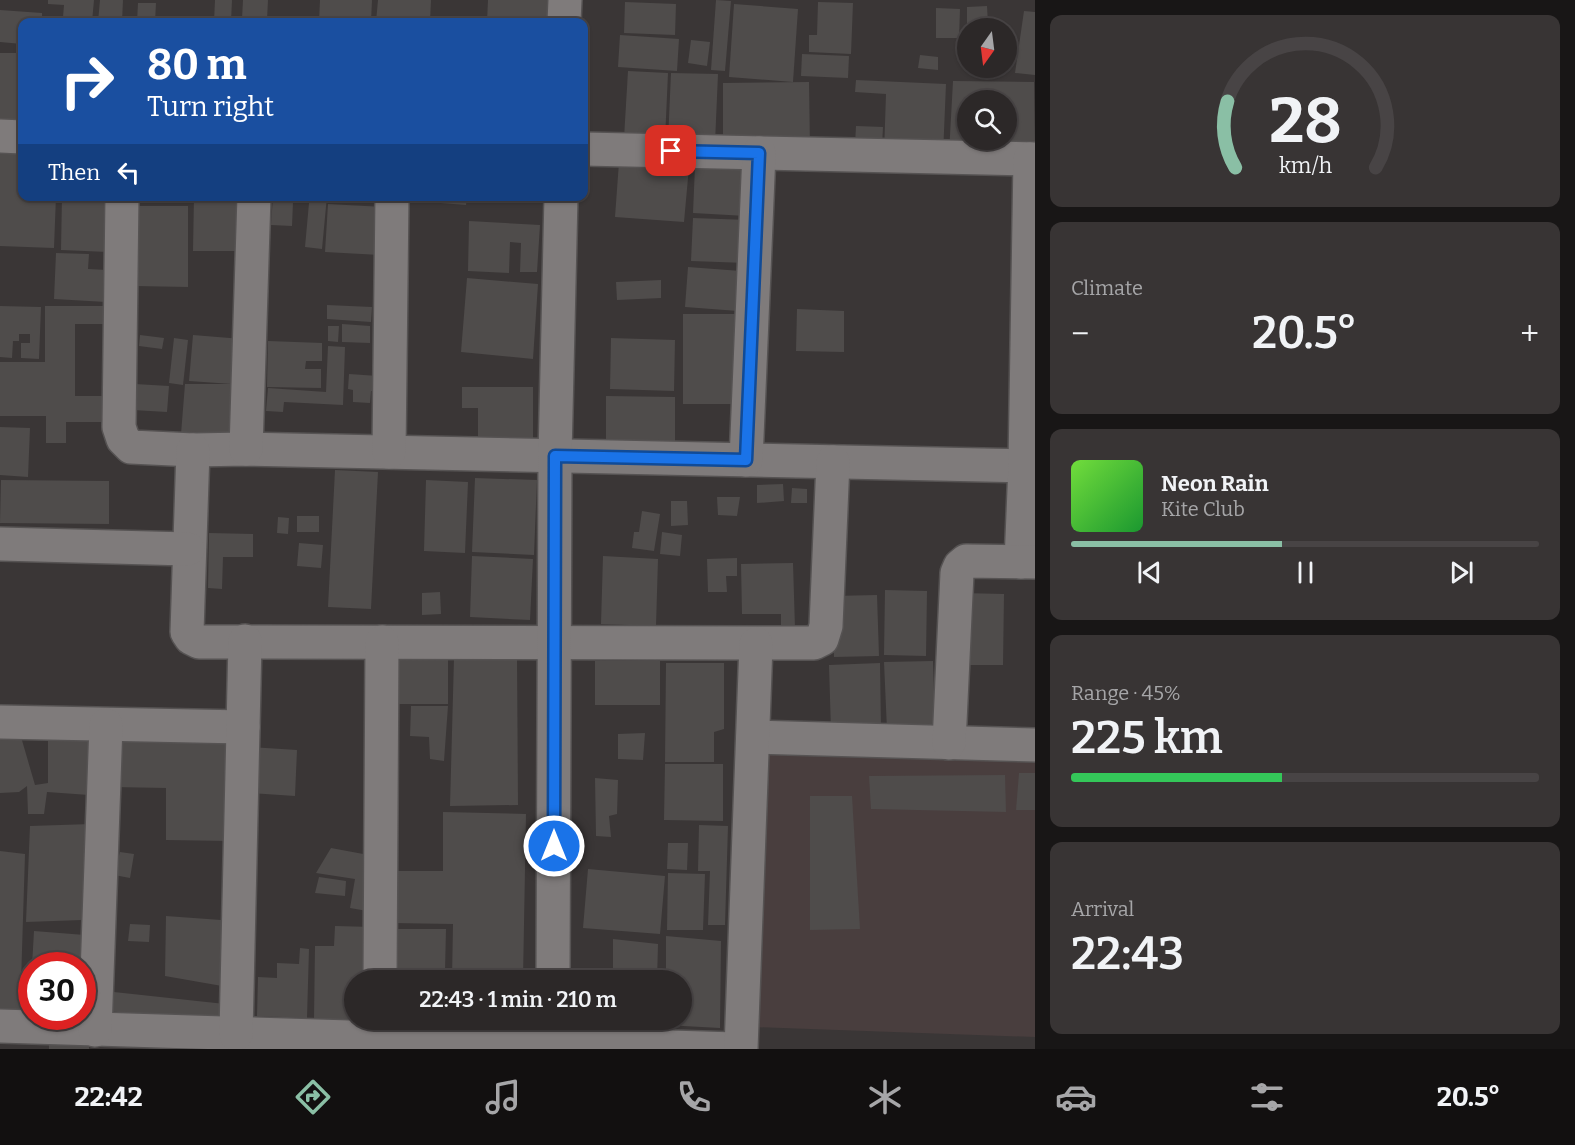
<!DOCTYPE html>
<html lang="en">
<head>
<meta charset="utf-8">
<style>
	body { margin:0; font-family:Bitter,serif; background:#383434; color:#f1f3f6; height:100vh; display:flex; flex-direction:column; font-size:22px; white-space:nowrap }
	* { box-sizing:border-box; margin:0 }
	p { font-size:20px; color:#a6a6a8 }
	.icon { flex:none; width:33px; height:33px; fill:none; stroke:currentColor; stroke-width:2; stroke-linecap:round; stroke-linejoin:round }
	.map { position:relative; flex:1; overflow:hidden }
	.side { display:flex; flex-direction:column; gap:15px; padding:15px; background:#181616; width:540px }
	.side>* { flex:none }
	.banner { position:absolute; left:18px; top:18px; width:570px; height:183px; border-radius:12px; box-shadow:0 2px 4px #0004,0 0 0 2px #484445; background:#1a4fa0; color:#fff; overflow:hidden }
	.needle { width:39px; rotate:194deg }
	.fabs { position:absolute; left:957px; top:18px; display:grid; gap:12px }
	.fabs a { display:grid; place-items:center; width:60px; height:60px; border-radius:50%; background:#2c2828; box-shadow:0 2px 4px #0004,0 0 0 2px #484445; font-size:30px }
	.speed { position:absolute; left:18px; top:952px; display:flex; gap:12px; font-size:30px; font-weight:700; text-align:center }
	.speed>* { display:grid; place-content:center; width:78px; height:78px; border-radius:50%; background:#2c2828; box-shadow:0 2px 4px #0004,0 0 0 2px #484445; line-height:1 }
	.speed .limit { border:9px solid #d22; background:#fff; color:#111 }
	.pin { position:absolute; display:grid; place-items:center; width:51px; height:51px; color:#fff; margin:-26px; border-radius:12px; box-shadow:0 3px 9px #0006 }
	.me { position:absolute; width:66px; margin:-33px; rotate:0deg; stroke-linejoin:round; filter:drop-shadow(0 0 4px #0008) }
	.turn { display:flex; align-items:center; gap:21px; height:126px; padding:0 30px; font-size:27px }
	.turn .icon { width:78px; height:78px; stroke-width:2.5 }
	.turn b { display:block; font-size:42px; line-height:51px }
	.then { display:flex; align-items:center; height:57px; padding:0 30px; background:#0003; gap:12px; font-size:22px }
	.big { font-size:45px; font-weight:600; line-height:1.1 }
	.side .widget { flex:1; display:flex; flex-direction:column; justify-content:center; gap:9px; min-width:0; padding:0 21px; border-radius:12px; background:#383434 }
	.side .dial { align-items:center; gap:0 }
	.dial svg { height:156px; overflow:visible; fill:none; stroke:#484445; stroke-width:7; stroke-linecap:round; text-anchor:middle }
	.dial text { fill:#f1f3f6; stroke:none }
	.song { display:flex; align-items:center; gap:18px }
	.cover { width:72px; height:72px; border-radius:9px; background:linear-gradient(135deg,hsl(100 70% 55%),hsl(130 70% 35%)) }
	.played { height:6px; border-radius:3px; background:linear-gradient(90deg,#8abfa5 45%,#484445 45%) }
	.keys { display:flex; justify-content:space-around; direction:ltr }
	.heat { display:flex; justify-content:space-between; align-items:center; font-size:33px; direction:ltr }
	.charge { height:9px; border-radius:4px; background:linear-gradient(90deg,#34c759 45%,#484445 0) }
	.trip { position:absolute; left:344px; top:970px; width:348px; height:60px; border-radius:30px; background:#2c2828; box-shadow:0 2px 4px #0004,0 0 0 2px #484445; font-weight:600; line-height:60px; text-align:center }
	.tab-bar { display:flex; height:96px; justify-content:space-around; align-items:center; background:#121010; color:#a6a6a8 }
	.tab-bar .icon { width:42px; height:42px }
	.tab-bar .current { color:#8abfa5 }
	.tab-bar b { font-size:27px; color:#f1f3f6 }
	main { display:flex; flex:1; min-height:0 }
	.map>svg:first-child { display:block }
</style>
</head>
<body>
<main>
<div class="map">
<svg width="1035" height="1049" viewBox="0 0 1035 1049">
	<rect width="100%" height="100%" fill="#3a3636"/>
	<polygon fill="#493e3e" points="1035,753 1035,1037 753,1027 757,754"/>
	<g fill="#4f4c4b" fill-rule="evenodd">
		<polygon points="48,0 94,0 92,22 48,22 48,16 63,17 64,5 48,4"/>
		<polygon points="100,0 123,0 122,22 98,22"/>
		<polygon points="215,0 232,0 231,22 214,22"/>
		<polygon points="243,0 268,0 267,20 242,19"/>
		<polygon points="320,0 372,0 371,22 319,22"/>
		<polygon points="378,0 431,0 430,22 376,22"/>
		<polygon points="488,0 554,0 553,22 487,22"/>
		<polygon points="716,0 731,1 725,71 711,70"/>
		<polygon points="625,2 676,4 675,35 624,33"/>
		<polygon points="818,2 853,3 851,54 809,52 809,35 817,35"/>
		<polygon points="138,3 156,3 155,22 137,22"/>
		<polygon points="734,4 798,9 793,82 729,77"/>
		<polygon points="987,6 988,24 967,24 967,7"/>
		<polygon points="936,8 960,9 959,38 936,38"/>
		<polygon points="0,10 42,13 42,22 22,22 22,44 0,42"/>
		<polygon points="1024,11 1035,12 1035,75 1015,73"/>
		<polygon points="620,35 679,39 677,71 618,67"/>
		<polygon points="691,40 710,42 707,66 688,63"/>
		<rect x="0" y="53" width="22" height="67"/>
		<polygon points="802,54 849,56 848,78 801,76"/>
		<polygon points="920,55 938,57 938,70 918,68"/>
		<polygon points="628,71 668,73 665,140 624,138"/>
		<polygon points="671,73 718,74 715,143 668,141"/>
		<polygon points="856,80 946,84 943,155 884,153 886,94 855,92"/>
		<path d="M953,81L1034,82L1035,145L949,153ZM968,100H1006V140H968Z"/>
		<polygon points="809,82 810,149 723,148 723,83"/>
		<polygon points="856,126 883,127 882,146 855,145"/>
		<polygon points="0,149 22,150 22,196 56,196 54,248 0,246"/>
		<polygon points="619,162 689,167 684,222 615,217"/>
		<polygon points="695,166 748,169 746,216 693,213"/>
		<polygon points="62,196 110,196 108,252 61,250"/>
		<polygon points="194,196 246,196 245,251 193,251"/>
		<polygon points="273,196 327,196 322,249 305,247 309,203 293,202 292,226 271,225"/>
		<polygon points="415,196 467,196 466,205 415,201"/>
		<polygon points="328,204 384,207 380,255 325,252"/>
		<polygon points="135,206 188,206 188,287 135,286"/>
		<polygon points="693,218 748,220 746,263 691,261"/>
		<polygon points="469,221 540,225 537,272 520,272 521,243 510,242 509,273 468,271"/>
		<polygon points="56,253 89,254 88,269 107,270 106,302 54,299"/>
		<polygon points="688,267 741,271 738,311 685,307"/>
		<polygon points="467,278 538,284 533,359 461,352"/>
		<polygon points="661,280 661,298 617,300 616,282"/>
		<polygon points="327,305 372,307 371,322 327,319"/>
		<polygon points="0,306 41,307 39,359 21,358 21,343 30,343 30,334 19,334 19,341 13,341 12,358 0,357"/>
		<polygon points="45,306 107,306 107,324 75,324 75,396 102,396 102,422 66,422 66,443 46,443 46,416 0,416 0,362 45,362"/>
		<polygon points="797,309 844,311 844,352 796,351"/>
		<rect x="683" y="314" width="53" height="90"/>
		<polygon points="342,324 370,326 370,343 342,342"/>
		<polygon points="328,326 339,326 338,342 328,341"/>
		<polygon points="140,335 164,338 162,349 139,346"/>
		<polygon points="193,335 242,339 237,438 181,434 185,384 232,384 189,381"/>
		<polygon points="174,338 188,340 183,385 169,383"/>
		<polygon points="611,338 675,340 674,391 610,389"/>
		<polygon points="268,341 322,343 322,361 306,361 305,369 321,369 321,388 267,387"/>
		<polygon points="328,346 345,347 343,405 284,402 283,412 266,411 268,388 326,392"/>
		<polygon points="349,374 378,376 377,391 371,391 370,403 353,402 353,390 348,389"/>
		<polygon points="135,384 169,386 167,412 133,410"/>
		<polygon points="462,387 533,387 533,444 478,444 478,408 462,408"/>
		<polygon points="606,396 675,397 675,445 606,445"/>
		<polygon points="0,427 30,428 28,477 0,475"/>
		<polygon points="335,470 378,472 371,609 328,607"/>
		<polygon points="475,478 537,480 534,555 472,552"/>
		<polygon points="1,480 109,481 109,524 0,523"/>
		<polygon points="426,480 468,482 465,553 424,551"/>
		<polygon points="783,484 784,501 757,503 757,485"/>
		<polygon points="792,488 807,489 807,503 791,503"/>
		<polygon points="717,497 740,497 737,516 718,515"/>
		<polygon points="671,501 687,501 688,525 671,526"/>
		<polygon points="642,511 660,514 654,551 632,548 634,532 639,532"/>
		<rect x="297" y="516" width="22" height="16"/>
		<polygon points="278,517 289,518 288,534 277,533"/>
		<polygon points="662,532 682,535 680,556 660,554"/>
		<polygon points="209,533 253,534 253,557 223,557 222,589 208,588"/>
		<polygon points="299,543 323,545 321,568 297,566"/>
		<polygon points="472,556 533,559 530,620 470,617"/>
		<polygon points="603,556 658,559 656,626 601,624"/>
		<polygon points="737,558 737,576 726,576 727,592 708,592 707,559"/>
		<polygon points="793,563 795,628 781,628 781,614 742,614 741,564"/>
		<polygon points="885,590 927,591 926,656 884,655"/>
		<polygon points="440,592 441,614 422,615 422,593"/>
		<polygon points="962,593 1004,594 1003,665 961,665"/>
		<polygon points="877,595 879,656 834,657 832,596"/>
		<rect x="393" y="654" width="55" height="50"/>
		<polygon points="454,658 517,658 518,805 450,806"/>
		<rect x="595" y="661" width="65" height="44"/>
		<polygon points="933,661 935,728 887,730 884,662"/>
		<polygon points="666,663 724,663 724,729 714,732 714,762 665,762"/>
		<polygon points="880,663 881,730 831,731 829,665"/>
		<polygon points="411,706 448,706 444,761 430,759 429,737 410,736"/>
		<polygon points="19,730 35,785 48,783 48,736 97,735 89,795 47,792 44,814 28,814 27,786 19,792 0,793 0,734"/>
		<polygon points="645,733 643,760 618,759 618,734"/>
		<polygon points="114,736 232,738 230,841 166,840 166,788 113,787"/>
		<polygon points="251,747 297,750 295,796 249,793"/>
		<polygon points="665,764 723,764 723,821 664,820"/>
		<polygon points="1019,773 1035,773 1035,810 1016,810"/>
		<polygon points="1005,775 1006,812 871,809 869,776"/>
		<polygon points="595,778 618,780 617,814 609,816 611,837 596,836"/>
		<polygon points="810,796 852,796 860,929 810,930"/>
		<polygon points="443,812 526,814 523,979 452,978 453,924 392,923 393,871 443,871"/>
		<polygon points="91,824 82,920 26,922 30,826"/>
		<polygon points="699,825 728,826 725,925 708,925 710,871 698,871"/>
		<polygon points="668,843 688,843 687,870 667,869"/>
		<polygon points="331,848 374,856 373,912 350,908 355,879 316,873"/>
		<polygon points="0,851 25,854 20,1015 0,1013"/>
		<polygon points="120,852 134,854 130,878 114,875"/>
		<polygon points="588,869 665,876 660,934 583,928"/>
		<polygon points="668,873 705,874 703,930 667,930"/>
		<polygon points="319,877 346,881 345,896 315,893"/>
		<polygon points="166,916 221,920 222,986 165,976"/>
		<polygon points="130,924 150,925 149,942 128,941"/>
		<polygon points="335,926 373,927 372,981 354,981 354,1021 314,1020 315,946 334,946"/>
		<polygon points="389,929 446,929 445,971 389,971"/>
		<polygon points="34,931 85,935 83,966 32,966"/>
		<polygon points="666,936 721,941 720,1028 665,1025 665,1020 681,1020 681,981 666,981"/>
		<polygon points="613,939 658,944 657,981 613,981"/>
		<polygon points="300,948 309,949 307,1018 257,1016 258,977 277,978 277,963 299,964"/>
		<polygon points="386,977 433,979 433,981 387,981"/>
		<polygon points="114,992 225,1004 220,1022 108,1011"/>
		<polygon points="388,1020 434,1020 434,1025 388,1023"/>
		<polygon points="452,1020 524,1020 524,1024 452,1023"/>
		<rect x="49" y="1041" width="40" height="8"/>
	</g>
	<g fill="none" stroke-linecap="round" stroke-linejoin="round">
		<defs>
			<g id="minor">
				<polyline points="564,22 565,0"/>
				<polyline points="0,136 22,137"/>
				<polyline points="584,149 1035,159"/>
				<polyline points="122,196 119,427 123,439 131,447 193,450 246,449 1025,466"/>
				<polyline points="246,449 254,196"/>
				<polyline points="193,450 187,632 191,638 199,642 814,643 822,639 826,626 833,462"/>
				<polyline points="389,452 392,196"/>
				<polyline points="746,460 759,153"/>
				<polyline points="0,544 188,549"/>
				<polyline points="1021,562 1025,466 1030,159"/>
				<polyline points="0,722 243,727"/>
				<polyline points="753,737 1035,745"/>
				<polyline points="949,743 957,573 960,566 966,561 1035,562"/>
				<polyline points="380,981 382,642"/>
				<polyline points="553,981 555,456 561,196"/>
				<polyline points="0,1026 735,1049"/>
				<polyline points="95,1030 106,725"/>
				<polyline points="236,1034 245,641"/>
				<polyline points="741,1049 756,644"/>
			</g>
		</defs>
		<use href="#minor" stroke="#565353" stroke-width="36"/>
		<use href="#minor" stroke="#7f7b7b" stroke-width="33"/>
	</g>
	<g fill="none" stroke-linecap="round" stroke-linejoin="round">
		<defs>
			<polyline id="route" points="554,846 555,456 746,460 759,153 671,151"/>
		</defs>
		<use href="#route" stroke="#114b97" stroke-width="15"/>
		<use href="#route" stroke="#1a73e8" stroke-width="10"/>
	</g>
</svg>
<div class="fabs">
<a><svg class="needle" viewBox="-14 -14 28 28"><path d="M0-13l5 13h-10z" fill="#e53935"/><path d="M0 13l5-13h-10z" fill="#a6a6a8"/></svg></a>
<a><svg class="icon" aria-label="search" viewBox="0 0 24 24"><circle cx="10" cy="10" r="6"/><path d="M15 15l6 6"/></svg></a>
</div>
<div class="speed"><div class="limit">30</div></div>
<div class="pin" style="left:671px;top:151px;background:#d93025"><svg class="icon" aria-label="arrive" viewBox="0 0 24 24"><path d="M6 21V4h12l-3 4 3 4H6"/></svg></div>
<svg class="me" style="left:554px;top:846px" viewBox="-20 -20 40 40"><circle r="17" fill="#1a73e8" stroke="#fff" stroke-width="3"/><path d="M0-11L8 9 0 5-8 9z" fill="#fff"/></svg>
<div class="trip">22:43 · 1 min · 210 m</div>
<div class="banner">
<div class="turn"><svg class="icon" aria-label="right" viewBox="0 0 24 24"><path d="M7 20v-9h11M14 6l5 5-5 5"/></svg><div><b>80 m</b>Turn right</div></div>
<div class="then">Then<svg class="icon" aria-label="left" viewBox="0 0 24 24"><path d="M17 20v-9H6M10 6l-5 5 5 5"/></svg></div>
</div>
</div>
<section class="side">
<div class="widget dial"><svg viewBox="0 0 100 80">
<path d="M14 69A42 42 0 1 1 86 69"/>
<path d="M14 69A42 42 0 0 1 10 35" stroke="#8abfa5"/>
<text x="50" y="56" font-size="32" font-weight="700">28</text>
<text x="50" y="72" font-size="11">km/h</text>
</svg></div>
<div class="widget"><p>Climate</p>
<div class="heat"><a>−</a><b class="big">20.5°</b><a>+</a></div>
</div>
<div class="widget">
<div class="song"><i class="cover"></i><div><b>Neon Rain</b><p>Kite Club</p></div></div>
<div class="played"></div>
<div class="keys"><svg class="icon" aria-label="previous" viewBox="0 0 24 24"><path d="M18 5L8 12l10 7zM5 5v14"/></svg><svg class="icon" aria-label="pause" viewBox="0 0 24 24"><path d="M8 5v14M16 5v14"/></svg><svg class="icon" aria-label="next" viewBox="0 0 24 24"><path d="M6 5l10 7-10 7zM19 5v14"/></svg></div>
</div>
<div class="widget"><p>Range · 45%</p><b class="big">225 km</b><div class="charge"></div></div>
<div class="widget"><p>Arrival</p><b class="big">22:43</b></div>
</section>
</main>
<nav class="tab-bar">
<b>22:42</b>
<svg class="icon current" aria-label="directions" viewBox="0 0 24 24"><path d="M12 3l9 9-9 9-9-9zM9 14v-3h6M13 9l2 2-2 2"/></svg>
<svg class="icon" aria-label="music" viewBox="0 0 24 24"><path d="M9 18V5l10-2v13"/><circle cx="6" cy="18" r="3"/><circle cx="16" cy="16" r="3"/></svg>
<svg class="icon" aria-label="phone" viewBox="0 0 24 24"><path d="M5 4h4l2 5-3 2q2 4 5 5l2-3 5 2v4C11 20 4 13 5 4z"/></svg>
<svg class="icon" aria-label="climate" viewBox="0 0 24 24"><path d="M12 3v18M4 7l16 10M4 17L20 7"/></svg>
<svg class="icon" aria-label="car" viewBox="0 0 24 24"><path d="M5 17H2v-5l4-1 3-4h7l3 4 3 1v5h-3M9 17h6M6 11h13"/><circle cx="7" cy="17" r="2"/><circle cx="17" cy="17" r="2"/></svg>
<svg class="icon" aria-label="filters" viewBox="0 0 24 24"><path d="M4 7h16M4 17h16"/><circle cx="9" cy="7" r="2"/><circle cx="15" cy="17" r="2"/></svg>
<b>20.5°</b>
</nav>
</body>
</html>
